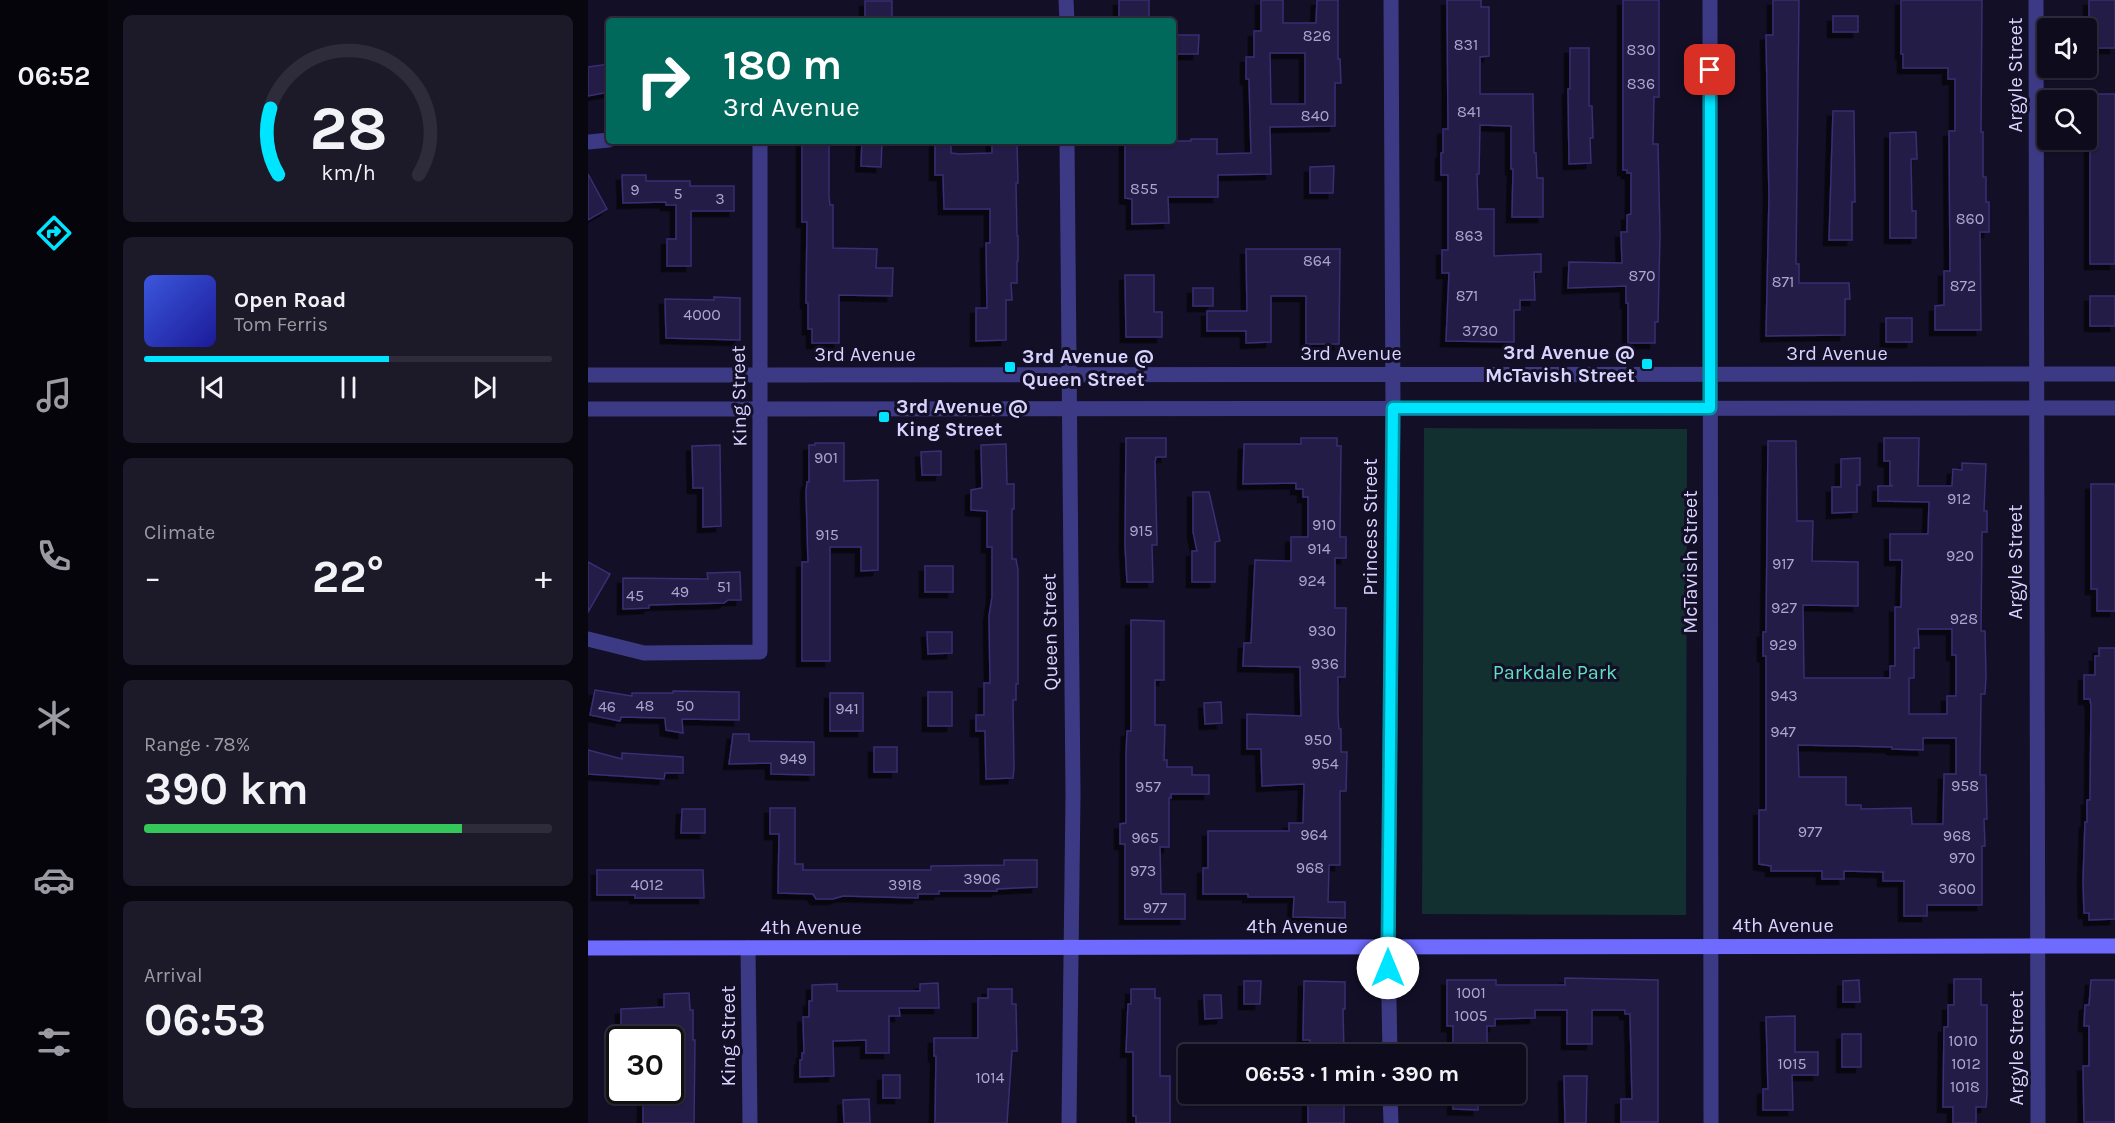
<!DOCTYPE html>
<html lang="en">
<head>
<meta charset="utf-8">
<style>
	body { margin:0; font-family:Karla,sans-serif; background:#1c1929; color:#f1f3f6; height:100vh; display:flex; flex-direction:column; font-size:22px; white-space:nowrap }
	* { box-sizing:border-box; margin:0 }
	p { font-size:20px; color:#9b9ba3 }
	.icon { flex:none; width:33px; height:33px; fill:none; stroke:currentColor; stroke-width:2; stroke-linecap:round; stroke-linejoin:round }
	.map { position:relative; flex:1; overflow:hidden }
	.sheet { display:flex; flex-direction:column; gap:15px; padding:15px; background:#08060f; width:480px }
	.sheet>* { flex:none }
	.top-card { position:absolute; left:18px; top:18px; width:570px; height:126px; border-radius:6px; box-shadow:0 2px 4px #0004,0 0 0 2px #2e2b3b; background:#00695c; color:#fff; overflow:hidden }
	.controls { position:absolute; left:1449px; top:18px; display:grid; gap:12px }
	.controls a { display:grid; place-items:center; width:60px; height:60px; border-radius:6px; background:#0e0b1c; box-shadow:0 2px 4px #0004,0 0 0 2px #2e2b3b; font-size:30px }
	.speed { position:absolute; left:18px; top:1026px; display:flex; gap:12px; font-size:30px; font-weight:700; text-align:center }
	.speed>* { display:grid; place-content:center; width:78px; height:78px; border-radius:50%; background:#0e0b1c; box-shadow:0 2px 4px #0004,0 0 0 2px #2e2b3b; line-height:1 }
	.speed .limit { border:3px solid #111; border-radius:9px; background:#fff; color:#111 }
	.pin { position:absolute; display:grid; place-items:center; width:51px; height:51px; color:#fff; margin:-26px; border-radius:12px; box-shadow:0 3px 9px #0006 }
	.me { position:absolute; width:66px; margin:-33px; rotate:0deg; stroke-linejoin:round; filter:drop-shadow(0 0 4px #0008) }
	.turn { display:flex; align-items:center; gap:21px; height:126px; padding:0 18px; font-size:27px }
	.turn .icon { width:78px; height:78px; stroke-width:2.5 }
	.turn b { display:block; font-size:42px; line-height:51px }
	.big { font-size:45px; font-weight:700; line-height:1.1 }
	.sheet .card { flex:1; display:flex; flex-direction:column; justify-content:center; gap:9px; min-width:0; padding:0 21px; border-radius:9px; background:#1c1929 }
	.sheet .dial { align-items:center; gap:0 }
	.dial svg { height:156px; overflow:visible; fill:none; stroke:#2e2b3b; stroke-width:7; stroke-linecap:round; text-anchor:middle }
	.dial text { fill:#f1f3f6; stroke:none }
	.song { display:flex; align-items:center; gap:18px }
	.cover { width:72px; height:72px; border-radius:9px; background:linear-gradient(135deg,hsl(230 70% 55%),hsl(240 70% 35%)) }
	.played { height:6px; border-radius:3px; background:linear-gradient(90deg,#00e5ff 60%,#2e2b3b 60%) }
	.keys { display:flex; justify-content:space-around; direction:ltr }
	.heat { display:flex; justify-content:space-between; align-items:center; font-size:33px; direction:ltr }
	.charge { height:9px; border-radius:4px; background:linear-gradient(90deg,#34c759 78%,#2e2b3b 0) }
	.trip { position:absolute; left:590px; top:1044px; width:348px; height:60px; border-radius:6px; background:#0e0b1c; box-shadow:0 2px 4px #0004,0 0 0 2px #2e2b3b; font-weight:700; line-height:60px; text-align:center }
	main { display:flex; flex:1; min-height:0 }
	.tabs { display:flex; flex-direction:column; width:108px; justify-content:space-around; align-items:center; background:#06040b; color:#9b9ba3 }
	.tabs .icon { width:42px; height:42px }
	.tabs .on { color:#00e5ff }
	.tabs b { font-size:27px; color:#f1f3f6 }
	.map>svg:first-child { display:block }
</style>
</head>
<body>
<main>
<nav class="tabs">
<b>06:52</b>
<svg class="icon on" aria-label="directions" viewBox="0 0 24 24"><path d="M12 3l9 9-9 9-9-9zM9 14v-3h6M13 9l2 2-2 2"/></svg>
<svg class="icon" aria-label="music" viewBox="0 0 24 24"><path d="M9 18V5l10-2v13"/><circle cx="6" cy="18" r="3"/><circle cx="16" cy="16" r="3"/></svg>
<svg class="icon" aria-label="phone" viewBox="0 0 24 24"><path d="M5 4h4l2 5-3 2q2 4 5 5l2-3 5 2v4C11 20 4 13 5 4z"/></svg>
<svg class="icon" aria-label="climate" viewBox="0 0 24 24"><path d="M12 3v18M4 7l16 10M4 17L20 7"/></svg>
<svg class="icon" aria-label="car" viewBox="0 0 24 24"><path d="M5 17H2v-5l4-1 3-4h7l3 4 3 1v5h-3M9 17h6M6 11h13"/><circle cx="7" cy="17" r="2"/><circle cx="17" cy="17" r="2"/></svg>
<svg class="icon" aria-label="filters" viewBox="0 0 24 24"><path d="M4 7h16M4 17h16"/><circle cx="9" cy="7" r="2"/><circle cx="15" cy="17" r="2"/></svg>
</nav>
<section class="sheet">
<div class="card dial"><svg viewBox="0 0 100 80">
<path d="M14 69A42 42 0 1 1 86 69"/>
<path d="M14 69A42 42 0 0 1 10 35" stroke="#00e5ff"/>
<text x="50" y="56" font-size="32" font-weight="700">28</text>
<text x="50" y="72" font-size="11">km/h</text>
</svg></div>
<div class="card">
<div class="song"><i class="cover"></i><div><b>Open Road</b><p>Tom Ferris</p></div></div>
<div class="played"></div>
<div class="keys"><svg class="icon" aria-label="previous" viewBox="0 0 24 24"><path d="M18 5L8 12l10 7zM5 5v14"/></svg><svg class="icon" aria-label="pause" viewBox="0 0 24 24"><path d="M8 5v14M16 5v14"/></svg><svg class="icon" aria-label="next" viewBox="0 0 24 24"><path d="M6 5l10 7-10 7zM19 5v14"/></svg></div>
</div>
<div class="card"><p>Climate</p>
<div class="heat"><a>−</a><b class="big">22°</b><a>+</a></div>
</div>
<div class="card"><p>Range · 78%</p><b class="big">390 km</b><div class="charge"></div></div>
<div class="card"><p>Arrival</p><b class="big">06:53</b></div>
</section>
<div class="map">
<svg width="1527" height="1123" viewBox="0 0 1527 1123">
	<defs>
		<filter id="shadow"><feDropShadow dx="-5.5" dy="5.5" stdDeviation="0" flood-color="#0009"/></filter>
	</defs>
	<rect width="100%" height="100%" fill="#130f26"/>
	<polygon fill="#12302f" points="836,428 1099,429 1098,915 834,914"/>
	<g fill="#241b47" stroke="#3b2d73" stroke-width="1.5" fill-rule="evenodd" filter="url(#shadow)">
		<rect x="531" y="0" width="30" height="17"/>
		<path d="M673,0H695V23H728L729,0H750V59H752L753,83H747V126L682,127L683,174L630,175V197H580L581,223L544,224V199L537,198V141H603V139H629V154L663,153L661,79H658V57H666V31H673ZM682,53H717V104H683Z"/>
		<polygon points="859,0 893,0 893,7 901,7 901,56 892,57 892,94 945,94 946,153 948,153 949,178 955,178 955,217 924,217 925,169 923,169 923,126 892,125 891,174 889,174 890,209 906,209 906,256 953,254 953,272 946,272 947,300 932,300 932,310 926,310 926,342 858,341 861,273 854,273 854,250 860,250 860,175 853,175 853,153 855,153 855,129 860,129"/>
		<polygon points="1035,0 1071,0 1071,97 1066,97 1065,144 1070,144 1072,235 1070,322 1067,322 1067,343 1040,343 1040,303 1038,303 1038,286 980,288 981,262 1034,263 1033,232 1039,232 1039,215 1043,214 1043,173 1039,173 1039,170 1035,170"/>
		<polygon points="1185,0 1211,0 1208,264 1211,264 1211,283 1261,283 1262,299 1257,299 1257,335 1178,336 1181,198 1178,35 1185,35"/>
		<polygon points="1313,0 1394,0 1393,132 1395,132 1395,177 1398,177 1398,202 1401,202 1401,232 1392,232 1393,330 1347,330 1347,306 1356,305 1356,271 1362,271 1361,131 1367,131 1367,79 1360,79 1360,68 1315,68 1315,54 1313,54"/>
		<rect x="1501" y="0" width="26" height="48"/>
		<rect x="277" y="1" width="27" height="20"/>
		<rect x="1245" y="16" width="25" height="16"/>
		<polygon points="589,35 611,35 610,54 589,54"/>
		<polygon points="982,48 1001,48 1001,106 1004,106 1005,138 1002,138 1003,163 981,164 980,89 982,89"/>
		<polygon points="21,64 21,92 0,96 0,67"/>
		<rect x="1502" y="94" width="25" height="170"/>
		<polygon points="1245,111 1266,111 1267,202 1264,202 1264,240 1241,240"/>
		<polygon points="1328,132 1329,159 1323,159 1324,211 1328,211 1328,238 1302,238 1302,133"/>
		<polygon points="214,141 241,141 241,197 242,205 245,205 245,248 289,249 288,268 305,268 304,296 251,295 251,343 224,343 224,329 220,329 220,303 218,303 219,222 214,222"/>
		<polygon points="274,141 294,141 293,167 273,166"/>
		<polygon points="347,141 363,141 363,153 371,154 404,153 404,141 429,141 430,183 428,183 429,236 430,236 430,261 429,261 429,283 423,283 424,300 418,300 418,340 388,341 388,308 399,308 398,243 402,243 402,209 356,209 355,175 347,175"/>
		<polygon points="746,166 745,193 722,193 722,167"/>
		<polygon points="0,174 19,209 0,220"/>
		<polygon points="34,175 58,175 58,181 102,181 102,186 146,186 146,211 103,211 103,266 79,266 79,239 88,239 88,205 78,205 78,202 35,203"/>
		<polygon points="658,249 752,249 751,344 718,344 718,296 683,296 683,342 658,343 658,331 619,331 619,311 659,311"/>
		<polygon points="537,275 566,275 566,312 574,312 574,337 538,337"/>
		<rect x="605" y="288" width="20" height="18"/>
		<rect x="1502" y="296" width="25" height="30"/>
		<polygon points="126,297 152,298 152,340 78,338 77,299 126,300"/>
		<rect x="1298" y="318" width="26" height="24"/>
		<polygon points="538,438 578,438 578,457 568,457 567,462 569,545 564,545 565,582 539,582 537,545"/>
		<polygon points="713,438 749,438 749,446 753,446 752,537 758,537 758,558 747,558 747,608 758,608 757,677 750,677 750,716 751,729 753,729 753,752 759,752 758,791 752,791 752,865 741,865 740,902 757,902 757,918 705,917 706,897 660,897 660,894 615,894 615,868 620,868 620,831 701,831 701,823 715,823 716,784 674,786 673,749 659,749 659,714 713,716 712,667 655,666 656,643 663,643 667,560 703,561 703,537 720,537 720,497 715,497 715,489 708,489 708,483 655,484 656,444 713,444"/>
		<path d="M1296,438H1331L1330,486H1364L1365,469L1374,470V463L1398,464L1396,511H1399V532H1394L1393,631H1397L1398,676L1397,694H1393L1392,775H1398L1399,819H1396L1397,846H1394V905H1339V916H1316V881H1295V872L1256,871V879H1234V871H1183V866L1171,864V810H1178V656H1175V632H1178L1180,441H1208L1209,521H1225L1224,561L1270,562V606L1215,605L1216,678H1302V666H1307V607H1313L1314,560H1302V534H1340L1341,502L1290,501V486H1305L1302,485V461H1296ZM1330,629H1364V655H1368V696H1359V714H1321V678H1326V648H1331ZM1335,738H1368V774H1356L1355,824H1324L1323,808L1273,809V805H1258V777H1211L1210,745L1304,747V749L1335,750Z"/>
		<polygon points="227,443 256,443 256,481 290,480 290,570 273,571 273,547 242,547 242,661 214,661 214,562 220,562 218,492 219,482 221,482 221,445 227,445"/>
		<polygon points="418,444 419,484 426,484 426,509 424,509 424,559 428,559 430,570 430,684 428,684 428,700 425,700 426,768 425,778 398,779 397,731 388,731 388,715 396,715 396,683 402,683 401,616 404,597 404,547 399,547 399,511 383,510 383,490 394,488 393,445"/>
		<polygon points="132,445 133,526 115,527 115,488 105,488 104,446"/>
		<polygon points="353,451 353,475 334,475 333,452"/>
		<polygon points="1272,458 1272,485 1269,485 1269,512 1244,513 1244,487 1253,487 1253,459"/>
		<polygon points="1503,484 1527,484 1527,611 1509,611 1509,589 1503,589"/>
		<polygon points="605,492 621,492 632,541 627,542 627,582 604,582 604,551 609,551 605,532"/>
		<polygon points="0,562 22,574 0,612"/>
		<rect x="337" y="566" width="28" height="26"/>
		<polygon points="152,572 153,600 140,600 136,603 61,605 61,608 35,609 35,578 120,579 119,573"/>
		<polygon points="543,620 576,621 576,680 567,680 567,725 577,725 576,760 579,760 579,767 604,767 604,775 621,775 621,794 583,794 583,798 581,798 581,847 572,847 573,894 597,894 597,919 537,919 537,844 532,844 532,824 538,823 538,755 539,731 543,731"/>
		<polygon points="339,632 364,632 364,653 340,654"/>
		<polygon points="1511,648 1527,648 1527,919 1501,920 1501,913 1496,913 1495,881 1497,822 1499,822 1499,800 1502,800 1503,706 1502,699 1496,699 1496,675 1507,675 1507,656 1511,656"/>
		<polygon points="7,690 44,696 44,693 85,693 85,691 151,692 151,720 94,719 95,733 78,730 77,718 33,717 32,721 2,715"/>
		<rect x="340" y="692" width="24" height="34"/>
		<rect x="242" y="693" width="33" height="38"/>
		<polygon points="633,702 634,723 617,724 616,703"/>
		<polygon points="145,734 161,734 161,741 226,742 226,775 183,774 183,763 141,764"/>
		<rect x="286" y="747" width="23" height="25"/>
		<polygon points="0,750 34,759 34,753 95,757 95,773 77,773 76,779 0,774"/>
		<polygon points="182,808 207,808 207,864 215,864 215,870 343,870 343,866 416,865 416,860 449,860 449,887 409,889 409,891 351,891 351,894 330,894 330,898 255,896 245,899 228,899 225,894 190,893 191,834 182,834"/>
		<polygon points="94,809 117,809 117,833 93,833"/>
		<polygon points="9,870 115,870 116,898 47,898 47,895 9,895"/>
		<polygon points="977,978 1070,980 1070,1122 1033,1122 1033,1099 1044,1099 1042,1014 1037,1014 1037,1010 1004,1010 1004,1044 979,1044 979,1010 947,1010 947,1018 907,1019 907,1026 899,1026 899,1054 865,1054 865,1026 859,1026 859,980 908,980 908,985 977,985"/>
		<polygon points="1366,979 1393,979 1393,1005 1399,1005 1399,1095 1398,1107 1388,1107 1388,1123 1365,1123 1365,1107 1355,1107 1356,1027 1360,1027 1360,1005 1366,1005"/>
		<polygon points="1271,980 1272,1002 1255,1002 1255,981"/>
		<polygon points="1503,980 1527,980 1527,1122 1496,1122 1495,1066 1501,1066 1501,1026 1496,1026 1497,1005 1501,1005"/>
		<polygon points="656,981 673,981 672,1004 656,1004"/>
		<polygon points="716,981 757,982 757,1009 755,1009 756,1054 731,1054 731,1046 722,1046 722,1040 715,1040"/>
		<polygon points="350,983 351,1008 311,1008 312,1016 301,1016 301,1053 278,1053 278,1040 245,1041 246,1076 212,1077 212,1060 214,1060 214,1053 216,1053 215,1017 221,1017 221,1001 224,1001 224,985 249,984 249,991 332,991 332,984"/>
		<polygon points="400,989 424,989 424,1004 428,1004 429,1051 424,1051 419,1123 347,1123 348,1056 346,1056 346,1038 390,1038 390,998 400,998"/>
		<polygon points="543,989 567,989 567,998 572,998 572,1076 582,1076 582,1123 548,1123 548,1116 545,1116 545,1052 538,1052 540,1004 543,1004"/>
		<polygon points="101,993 102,1010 105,1010 105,1040 107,1040 106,1123 55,1123 55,1100 77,1100 77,1090 82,1090 82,1040 71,1040 72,1027 33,1027 33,1009 76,1007 76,994"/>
		<polygon points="616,995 633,995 634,1018 617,1019"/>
		<polygon points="1207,1016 1207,1052 1230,1052 1230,1075 1204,1075 1205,1110 1175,1110 1175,1089 1180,1089 1178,1017"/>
		<rect x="1254" y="1034" width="19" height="33"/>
		<rect x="295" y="1075" width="17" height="23"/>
		<polygon points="976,1076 999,1076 998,1123 977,1123"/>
		<rect x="720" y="1094" width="36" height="29"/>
		<polygon points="866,1094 890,1094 890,1110 865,1109"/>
		<polygon points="281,1099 282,1123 256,1123 255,1100"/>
	</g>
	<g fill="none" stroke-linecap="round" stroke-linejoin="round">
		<g stroke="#3d3a85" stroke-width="15">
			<polyline points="478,0 479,21"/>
			<polyline points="1122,0 1123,1123"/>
			<polyline points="1448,0 1450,1123"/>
			<polyline points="479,141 485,795 481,1123"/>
			<polyline points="0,142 21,140"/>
			<polyline points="0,375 1527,374"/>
			<polyline points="0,409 1527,408"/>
			<polyline points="0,639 56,653 172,652 172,141"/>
			<polyline points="160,948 162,1123"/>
			<polyline points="802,1054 800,947 805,408 803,0"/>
			<polyline points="802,1094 803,1123"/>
		</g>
		<polyline stroke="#6f6bff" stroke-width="15" points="0,948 1527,946"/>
	</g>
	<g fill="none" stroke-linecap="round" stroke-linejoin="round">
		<defs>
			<polyline id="route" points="800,968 805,408 1122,408 1122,70"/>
		</defs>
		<use href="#route" stroke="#0095a6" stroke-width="15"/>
		<use href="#route" stroke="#00e5ff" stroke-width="10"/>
	</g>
	<g fill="#00e5ff" stroke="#130f26" stroke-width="2">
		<rect x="1053" y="358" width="12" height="12" rx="3"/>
		<rect x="416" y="361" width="12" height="12" rx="3"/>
		<rect x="290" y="411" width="12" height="12" rx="3"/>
	</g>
	<g text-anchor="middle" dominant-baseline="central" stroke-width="6" stroke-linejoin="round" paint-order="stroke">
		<g font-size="16" fill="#aca6d1">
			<text x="729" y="35">826</text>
			<text x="878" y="44">831</text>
			<text x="1053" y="49">830</text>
			<text x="1053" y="83">836</text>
			<text x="881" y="111">841</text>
			<text x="727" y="115">840</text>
			<text x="556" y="188">855</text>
			<text x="47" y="189">9</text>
			<text x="90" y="193">5</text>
			<text x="132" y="198">3</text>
			<text x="1382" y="218">860</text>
			<text x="881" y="235">863</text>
			<text x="729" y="260">864</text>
			<text x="1054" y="275">870</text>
			<text x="1195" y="281">871</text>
			<text x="1375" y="285">872</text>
			<text x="879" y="295">871</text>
			<text x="114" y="314">4000</text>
			<text x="892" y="330">3730</text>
			<text x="238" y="457">901</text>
			<text x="1371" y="498">912</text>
			<text x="736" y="524">910</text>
			<text x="553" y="530">915</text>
			<text x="239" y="534">915</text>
			<text x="731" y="548">914</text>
			<text x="1372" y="555">920</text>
			<text x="1195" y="563">917</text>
			<text x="724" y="580">924</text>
			<text x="136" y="586">51</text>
			<text x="92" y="591">49</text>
			<text x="47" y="595">45</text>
			<text x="1196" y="607">927</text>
			<text x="1376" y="618">928</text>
			<text x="734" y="630">930</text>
			<text x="1195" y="644">929</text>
			<text x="737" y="663">936</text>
			<text x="1196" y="695">943</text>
			<text x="57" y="705">48</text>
			<text x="97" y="705">50</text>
			<text x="19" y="706">46</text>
			<text x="259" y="708">941</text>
			<text x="1195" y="731">947</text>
			<text x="730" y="739">950</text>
			<text x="205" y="758">949</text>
			<text x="737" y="763">954</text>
			<text x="1377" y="785">958</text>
			<text x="560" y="786">957</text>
			<text x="1222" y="831">977</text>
			<text x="726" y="834">964</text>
			<text x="1369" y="835">968</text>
			<text x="557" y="837">965</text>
			<text x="1374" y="857">970</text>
			<text x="722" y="867">968</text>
			<text x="555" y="870">973</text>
			<text x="394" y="878">3906</text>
			<text x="59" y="884">4012</text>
			<text x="317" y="884">3918</text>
			<text x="1369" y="888">3600</text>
			<text x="567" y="907">977</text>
			<text x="883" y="992">1001</text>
			<text x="883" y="1015">1005</text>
			<text x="1375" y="1040">1010</text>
			<text x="1204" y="1063">1015</text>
			<text x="1378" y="1063">1012</text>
			<text x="402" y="1077">1014</text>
			<text x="1377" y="1086">1018</text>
		</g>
		<g font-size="20" fill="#d9d4ff" stroke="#130f26">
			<text transform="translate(1427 75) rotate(-90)">Argyle Street</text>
			<text x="763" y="353">3rd Avenue</text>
			<text x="1249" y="353">3rd Avenue</text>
			<text x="277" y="354">3rd Avenue</text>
			<text transform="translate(151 396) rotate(-91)">King Street</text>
			<text transform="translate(782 527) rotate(-90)">Princess Street</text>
			<text transform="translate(1102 562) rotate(-90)">McTavish Street</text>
			<text transform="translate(1427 562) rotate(-90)">Argyle Street</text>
			<text transform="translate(462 632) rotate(-91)">Queen Street</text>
			<text x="1195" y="925">4th Avenue</text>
			<text x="709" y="926">4th Avenue</text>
			<text x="223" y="927">4th Avenue</text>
			<text transform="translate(140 1036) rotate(-90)">King Street</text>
			<text transform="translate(1428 1048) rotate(-90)">Argyle Street</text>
		</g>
		<g font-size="20" font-weight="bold" fill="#d9d4ff" stroke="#130f26" text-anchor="start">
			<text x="1047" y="352" text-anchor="end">3rd Avenue @<tspan x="1047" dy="23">McTavish Street</tspan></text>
			<text x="434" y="356">3rd Avenue @<tspan x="434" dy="23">Queen Street</tspan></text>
			<text x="308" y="406">3rd Avenue @<tspan x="308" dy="23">King Street</tspan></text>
		</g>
		<g font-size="20" fill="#5fe0c0" stroke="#130f26">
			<text x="967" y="672">Parkdale Park</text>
		</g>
	</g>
</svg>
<div class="controls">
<a><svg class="icon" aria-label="sound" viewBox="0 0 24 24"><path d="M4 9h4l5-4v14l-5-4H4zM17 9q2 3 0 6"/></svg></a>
<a><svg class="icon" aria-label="search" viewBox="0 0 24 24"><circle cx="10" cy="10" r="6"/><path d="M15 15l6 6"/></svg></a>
</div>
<div class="speed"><div class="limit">30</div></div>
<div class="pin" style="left:1122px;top:70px;background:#d93025"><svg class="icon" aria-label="arrive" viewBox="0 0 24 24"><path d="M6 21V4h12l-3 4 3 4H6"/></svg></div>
<svg class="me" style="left:800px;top:968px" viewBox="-20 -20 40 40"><circle r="19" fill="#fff"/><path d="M0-13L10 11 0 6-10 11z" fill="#00e5ff"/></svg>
<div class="trip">06:53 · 1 min · 390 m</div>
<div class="top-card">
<div class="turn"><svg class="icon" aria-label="right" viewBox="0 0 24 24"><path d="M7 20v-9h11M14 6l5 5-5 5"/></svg><div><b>180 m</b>3rd Avenue</div></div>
</div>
</div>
</main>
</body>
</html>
